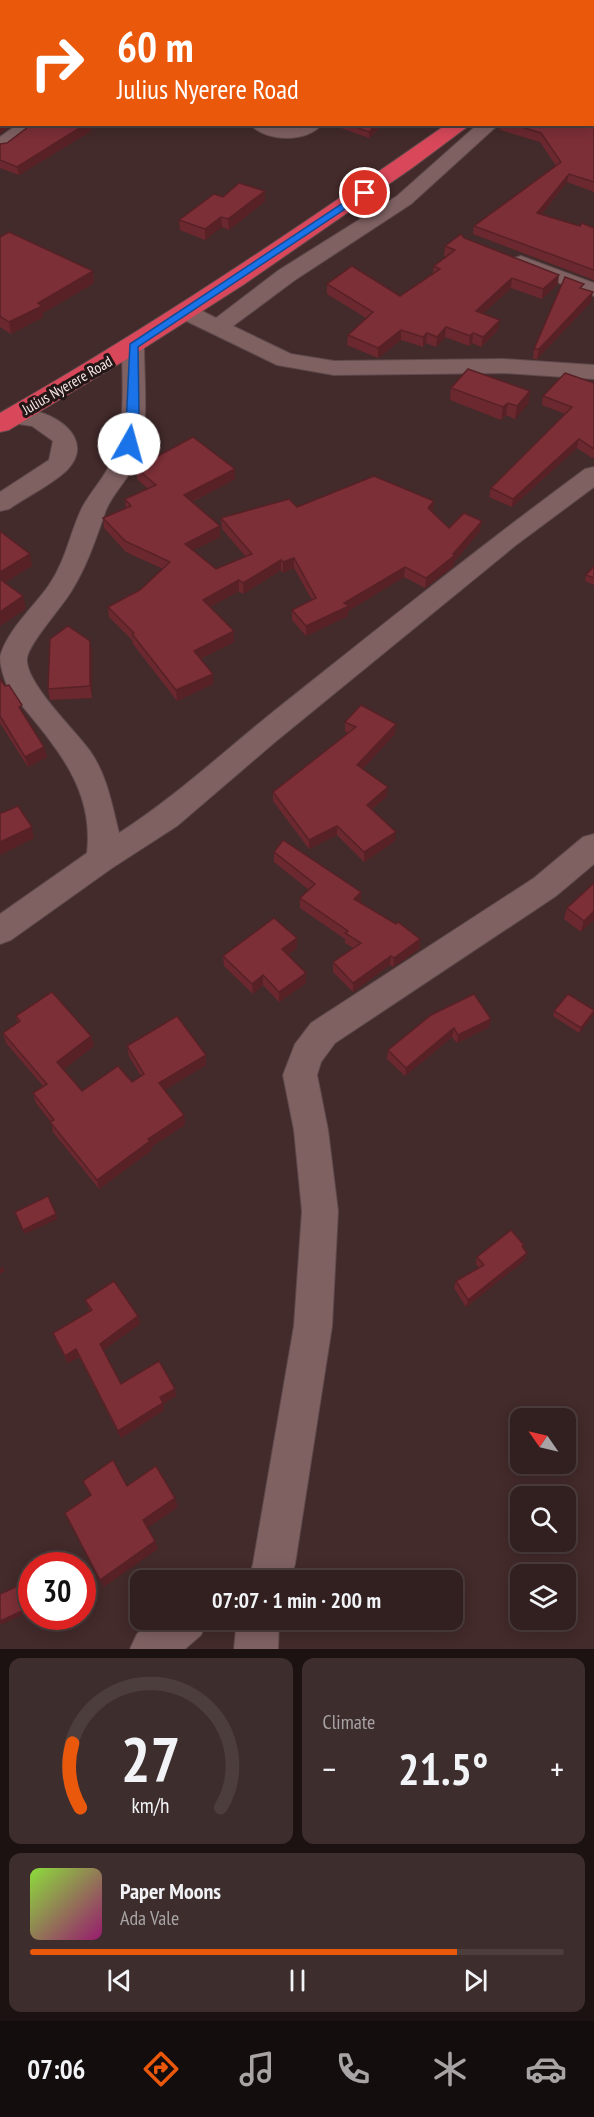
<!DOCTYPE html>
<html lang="en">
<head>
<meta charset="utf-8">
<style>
	body { margin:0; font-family:"PT Sans Narrow",sans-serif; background:#3d2d2d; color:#f1f3f6; height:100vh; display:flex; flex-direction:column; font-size:22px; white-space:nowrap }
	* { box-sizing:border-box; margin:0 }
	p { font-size:20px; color:#a8a3a5 }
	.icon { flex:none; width:33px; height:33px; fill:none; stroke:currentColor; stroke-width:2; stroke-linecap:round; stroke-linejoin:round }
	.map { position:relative; height:1649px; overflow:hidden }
	.details { display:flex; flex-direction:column; gap:9px; padding:9px; background:#1c1212; flex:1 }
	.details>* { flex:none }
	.guide { position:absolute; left:0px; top:0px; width:594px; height:126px; box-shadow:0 3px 15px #0003,0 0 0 2px #4d3e3e; background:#ea580c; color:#fff; overflow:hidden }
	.needle { width:39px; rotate:304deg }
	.buttons { position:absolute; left:510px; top:1408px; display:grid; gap:12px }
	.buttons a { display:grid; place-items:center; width:66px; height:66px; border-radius:12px; background:#322020; box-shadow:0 3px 15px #0003,0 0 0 2px #4d3e3e; font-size:30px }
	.speed { position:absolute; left:18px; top:1552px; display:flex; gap:12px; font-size:30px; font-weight:700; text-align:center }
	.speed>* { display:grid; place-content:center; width:78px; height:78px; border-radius:50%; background:#322020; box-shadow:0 3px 15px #0003,0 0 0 2px #4d3e3e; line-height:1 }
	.speed .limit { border:9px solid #d22; background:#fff; color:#111 }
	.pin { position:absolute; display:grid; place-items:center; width:51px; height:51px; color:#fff; margin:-26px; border:3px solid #fff; border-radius:50%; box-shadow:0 2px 6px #0007 }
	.me { position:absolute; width:66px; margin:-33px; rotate:7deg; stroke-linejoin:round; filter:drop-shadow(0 0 4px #0008) }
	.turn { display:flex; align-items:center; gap:21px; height:126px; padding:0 18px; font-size:27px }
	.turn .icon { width:78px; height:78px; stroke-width:2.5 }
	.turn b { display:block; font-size:42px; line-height:51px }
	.big { font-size:45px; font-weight:700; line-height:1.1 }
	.details .widget { flex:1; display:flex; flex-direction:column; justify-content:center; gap:9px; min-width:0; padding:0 21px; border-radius:12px; background:#3d2d2d }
	.details .dial { align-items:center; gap:0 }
	.dial svg { height:156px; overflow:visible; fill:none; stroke:#4d3e3e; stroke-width:7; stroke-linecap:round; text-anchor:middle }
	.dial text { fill:#f1f3f6; stroke:none }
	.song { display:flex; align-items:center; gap:18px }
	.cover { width:72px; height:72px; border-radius:9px; background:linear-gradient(135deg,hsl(90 70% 55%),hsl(320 70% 35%)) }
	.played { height:6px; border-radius:3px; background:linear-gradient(90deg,#ea580c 80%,#4d3e3e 80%) }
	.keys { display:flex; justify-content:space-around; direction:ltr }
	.heat { display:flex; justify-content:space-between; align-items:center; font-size:33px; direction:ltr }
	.details .tiles { flex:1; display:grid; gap:9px; grid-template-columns:1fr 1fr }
	.widget:last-child { grid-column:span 2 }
	.trip { position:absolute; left:130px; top:1570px; width:333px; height:60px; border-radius:12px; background:#322020; box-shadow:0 3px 15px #0003,0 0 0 2px #4d3e3e; font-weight:700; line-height:60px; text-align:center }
	.dock { display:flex; height:96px; justify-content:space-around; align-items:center; background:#140d0d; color:#a8a3a5 }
	.dock .icon { width:42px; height:42px }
	.dock .current { color:#ea580c }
	.dock b { font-size:27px; color:#f1f3f6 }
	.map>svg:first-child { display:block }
</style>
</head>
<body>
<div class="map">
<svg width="594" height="1649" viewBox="0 0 594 1649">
	<rect width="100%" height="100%" fill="#432a2b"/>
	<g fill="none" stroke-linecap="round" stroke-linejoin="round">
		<defs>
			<g id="minor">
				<polygon points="592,29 594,29 592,40"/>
				<polygon points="18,124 41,124 7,149 0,151 0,137"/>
				<path d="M250,124H277L294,127L300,124H322C308,143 265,142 250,124Z"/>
				<polygon points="478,124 499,124 411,204 295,280 233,326 291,354 334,361 503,359 594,365 594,379 503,373 334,375 277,365 178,317 175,312 178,307 186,305 194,307 216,318 279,270 397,196"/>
				<polygon points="521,256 594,283 594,296 514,266 510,262 514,258"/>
				<path d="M133,339L141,341L144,346C144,381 149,421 139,455C132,476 114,491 106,510C96,538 88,564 72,590C63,606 29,643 27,658C24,682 76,731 90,751C107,775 112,805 119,833C174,798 222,753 273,712C376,630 479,547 585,469L594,467V487L516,545L275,742L177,826L112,868L11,940L0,944V914L87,853C95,784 50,741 10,691C5,683 0,666 0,657C7,630 34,607 49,585C67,559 70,531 83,506C93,488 108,474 114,455C126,421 122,381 122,346L125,341Z"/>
				<path d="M13,410C23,411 36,410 45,414C70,424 90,446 67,470C53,484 26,497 9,509L0,511V492L49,460L53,441L32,426L5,422L1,417L5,412Z"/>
				<polygon points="594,834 594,864 556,896 335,1043 321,1062 317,1075 328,1130 338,1211 332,1326 295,1564 290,1581 248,1581 253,1564 294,1326 302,1211 294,1130 283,1075 295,1044 311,1023 534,878 583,837"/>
				<polygon points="153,1620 207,1620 201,1635 185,1649 130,1649 137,1634"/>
				<polygon points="237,1620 279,1620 278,1649 234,1649"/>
			</g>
			<g id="highway">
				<polygon points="594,6 594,19 592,20 592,7"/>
				<path d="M447,124H471L412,168L243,285L127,359L9,430L0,432V413C154,325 301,226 447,124Z"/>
			</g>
		</defs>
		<use href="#minor" stroke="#5e494a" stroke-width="2"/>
		<use href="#highway" stroke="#5e494a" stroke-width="2"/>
		<use href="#minor" fill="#7f6162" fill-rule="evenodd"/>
		<use href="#highway" fill="#d8485a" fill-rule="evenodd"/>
	</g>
	<g fill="#6b282f">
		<polygon points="18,0 38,0 35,2 22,2"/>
		<polygon points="113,0 266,0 264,2 118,2"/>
		<polygon points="421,0 542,0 541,2 421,2"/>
		<polygon points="32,124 90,124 91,131 19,175 0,168 0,144 7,143"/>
		<polygon points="330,124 383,124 369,138"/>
		<polygon points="501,124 589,124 594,126 594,192 567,182 541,215 580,226 594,228 594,280 473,234 474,226 556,166 540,142 500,130"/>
		<polygon points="265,191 265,201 229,230 222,227 205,240 180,230 179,220 223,197"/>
		<polygon points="0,237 93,271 94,283 43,313 43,317 11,334 0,327"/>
		<polygon points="464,238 558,284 542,299 511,288 483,313 498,330 481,347 472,343 469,346 445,337 436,347 426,343 423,347 401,340 378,358 347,345 348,335 366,318 327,294 327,284 400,296 433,273 434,266 446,256 444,256 445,246"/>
		<polygon points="583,289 591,302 537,359 533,359 534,349"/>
		<polygon points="594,383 594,457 592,458 577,448 512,507 489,497 491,488 565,414 542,405 543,396"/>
		<polygon points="451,388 530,391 528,404 515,419 506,415 501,420 450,400"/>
		<polygon points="136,468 235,479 192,502 220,526 220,537 193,550 216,569 246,557 222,529 221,518 297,507 433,511 432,512 449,528 480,531 454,562 454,566 425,588 404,577 348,611 348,616 306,636 292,620 292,610 312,600 294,568 283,573 281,570 243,594 239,591 210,607 234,631 234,642 200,659 213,674 213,684 177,701 133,644 132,640 109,617 108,607 140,590 163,569 126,552 104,528 103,518 126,508 125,499 148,489 137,479"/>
		<polygon points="594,566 594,585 585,581 586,575"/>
		<polygon points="92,652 92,698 50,700 48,689"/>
		<polygon points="0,679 44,747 47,757 28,767 0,723"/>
		<polygon points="345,722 395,734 362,769 387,796 372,809 395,841 364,862 337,835 309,849 273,801 273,792 348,733 345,731"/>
		<polygon points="274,852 361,902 360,903 420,939 419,949 393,967 390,965 353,992 333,972 333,962 353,948 345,943 345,939 300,908 300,898 309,890 274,862"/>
		<polygon points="594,883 581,932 564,919 567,908"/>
		<polygon points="297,948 288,955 306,973 306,983 279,1002 263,985 253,994 224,966 223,956"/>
		<polygon points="594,1010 593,1016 579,1033 553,1016 554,1011"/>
		<polygon points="431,1015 489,1027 457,1043 452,1037 405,1076 387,1059 388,1050"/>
		<polygon points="16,1016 91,1036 94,1046 64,1069 82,1091 132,1082 141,1076 129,1056 127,1046 206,1065 164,1090 184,1115 185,1125 151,1147 152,1150 99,1189 53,1132 51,1122 36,1103 33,1093 43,1086 6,1043 3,1033 18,1023"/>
		<polygon points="524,1245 523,1247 525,1260 466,1307 454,1288 456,1281 479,1268 476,1264 477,1257"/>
		<polygon points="85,1300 138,1316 140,1324 103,1350 121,1384 175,1389 176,1396 163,1404 164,1410 121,1438 79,1357 68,1363 56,1341 53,1333 90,1311"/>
	</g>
	<g fill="#572126">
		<polygon points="253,0 266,0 264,2 250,2"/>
		<polygon points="529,0 542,0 541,2 527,2"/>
		<polygon points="2,124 13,124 0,134 0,125"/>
		<polygon points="86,124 90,124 91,131 19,175 17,167"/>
		<polygon points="377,124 383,124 369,138 369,132"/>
		<polygon points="569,174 567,182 535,222 537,213"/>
		<polygon points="265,191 265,201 229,230 228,219"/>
		<polygon points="221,217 222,227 205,240 205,229"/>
		<polygon points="93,271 94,283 43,313 43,317 11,334 9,322 38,303"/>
		<polygon points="559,275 558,284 542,299 543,289"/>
		<polygon points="512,278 511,288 475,321 476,311"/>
		<polygon points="593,292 591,302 537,359 539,349"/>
		<polygon points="500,320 498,330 481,347 483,337"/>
		<polygon points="446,327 445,337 436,347 437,337"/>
		<polygon points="401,330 401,340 378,358 378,348"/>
		<polygon points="427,333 426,343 423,347 423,337"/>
		<polygon points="473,333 472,343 469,346 470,336"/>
		<polygon points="530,391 528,404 515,419 517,406"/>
		<polygon points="508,403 506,415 501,420 503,407"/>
		<polygon points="579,439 577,448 512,507 513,499"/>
		<polygon points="235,469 235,479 185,505 184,495"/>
		<polygon points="434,501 433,511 427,518 428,508"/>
		<polygon points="482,521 480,531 454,562 454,566 425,588 426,578 453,554"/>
		<polygon points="220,526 220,537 185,554 185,544"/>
		<polygon points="30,554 32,566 1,585 0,572"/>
		<polygon points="294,558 294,568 283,573 283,562"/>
		<polygon points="281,560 281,570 243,594 243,583"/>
		<polygon points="405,567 404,577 348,611 348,616 306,636 306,626"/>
		<polygon points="239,580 239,591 204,610 203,600"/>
		<polygon points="23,596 26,609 0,626 0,612"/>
		<polygon points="234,631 234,642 195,661 194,651"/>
		<polygon points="90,641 92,652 92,698 90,686"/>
		<polygon points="213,674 213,684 177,701 176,690"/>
		<polygon points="396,724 395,734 357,775 357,765"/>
		<polygon points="44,747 47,757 28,767 25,757"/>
		<polygon points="388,787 387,796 366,814 367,805"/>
		<polygon points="337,826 337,835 309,849 309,840"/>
		<polygon points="32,827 34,838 0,855 0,842"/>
		<polygon points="396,832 395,841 364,862 364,852"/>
		<polygon points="361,892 361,902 354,909 354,899"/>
		<polygon points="594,911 594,920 581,932 584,921"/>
		<polygon points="297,938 297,948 282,959 282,949"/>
		<polygon points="420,939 419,949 393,967 394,958"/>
		<polygon points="391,956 390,965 353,992 353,983"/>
		<polygon points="306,973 306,983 279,1002 279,992"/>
		<polygon points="263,975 263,985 253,994 252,984"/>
		<polygon points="594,1011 593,1016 579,1033 581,1028"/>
		<polygon points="491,1019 489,1027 457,1043 458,1035"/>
		<polygon points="454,1028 452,1037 405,1076 406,1068"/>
		<polygon points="91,1036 94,1046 60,1072 57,1062"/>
		<polygon points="206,1055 206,1065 160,1093 159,1083"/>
		<polygon points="184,1115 185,1125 151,1147 152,1150 99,1189 97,1180 148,1139"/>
		<polygon points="56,1214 57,1219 25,1234 23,1230"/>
		<polygon points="527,1253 525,1260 466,1307 468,1300"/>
		<polygon points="3,1267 5,1271 0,1274 0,1268"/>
		<polygon points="138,1316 140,1324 102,1351 100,1344"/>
		<polygon points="76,1349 79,1357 68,1363 65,1356"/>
		<polygon points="175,1389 176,1396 163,1404 164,1410 121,1438 118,1431 160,1397"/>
		<polygon points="175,1498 178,1507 146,1529 143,1520"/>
		<polygon points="155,1541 158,1549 104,1587 100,1580"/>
		<polygon points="18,1586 20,1589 26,1613 0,1625 0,1621"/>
	</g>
	<g fill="#7c2f37" stroke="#572126" stroke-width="1.5">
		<polygon points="137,0 217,0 215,2 142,2"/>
		<polygon points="219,0 253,0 250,2 225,2"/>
		<polygon points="315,0 344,0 348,2 313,2"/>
		<polygon points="437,0 529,0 527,2 443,2"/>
		<polygon points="594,63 594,111 592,111 592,64"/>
		<polygon points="2,98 2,124 0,125 0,99"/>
		<polygon points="32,124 86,124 17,167 0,160 0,144 7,143"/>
		<polygon points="347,124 377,124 369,132"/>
		<polygon points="511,124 589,124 594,126 594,182 569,174 537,213 580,226 582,223 594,228 594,270 474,226 561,162 541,133"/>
		<polygon points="239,183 265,191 228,219 221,217 205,229 179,220 214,194 223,197"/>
		<polygon points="9,232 93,271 38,303 42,306 9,322 0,316 0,237"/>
		<polygon points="461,234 464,238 559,275 543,289 512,278 476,311 500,320 483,337 473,333 470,336 446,327 437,337 427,333 423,337 401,330 378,348 348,335 373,312 327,284 352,266 400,296 440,269 434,266 455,250 445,246"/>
		<polygon points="565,277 584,284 580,288 593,292 539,349 534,349"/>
		<polygon points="468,369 530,391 517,406 508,403 503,407 451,388"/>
		<polygon points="565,373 594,383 594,449 579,439 513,499 491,488 572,407 543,396"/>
		<polygon points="193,437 235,469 184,495 220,526 185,544 216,569 252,554 221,518 289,499 297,507 374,476 434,501 428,508 449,528 464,513 482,521 453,554 455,555 426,578 405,567 344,603 349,606 306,626 292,610 316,598 294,558 283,562 281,560 243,583 239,580 203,600 234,631 194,651 213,674 176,690 132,634 134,633 108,607 140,590 170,562 125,541 103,518 131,506 125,499 156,485 136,468"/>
		<polygon points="0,531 30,554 0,572"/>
		<polygon points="594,566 594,578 586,575"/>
		<polygon points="0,579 23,596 0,612"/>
		<polygon points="68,626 90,641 90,686 48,689 50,639"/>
		<polygon points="0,679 5,686 9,685 22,705 19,707 44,747 25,757 0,716"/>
		<polygon points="361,705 396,724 357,765 388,787 367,805 396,832 364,852 337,826 309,840 273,792 356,727 345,722"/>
		<polygon points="18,806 32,827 0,842 0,812 2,813"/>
		<polygon points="283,840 361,892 354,899 396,924 398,922 420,939 394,958 391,956 353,983 333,962 361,943 345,933 348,931 300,898 315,884 274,852"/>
		<polygon points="594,883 594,911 584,921 567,908"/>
		<polygon points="274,918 297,938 282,949 306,973 279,992 263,975 252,984 223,956"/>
		<polygon points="52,992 91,1036 57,1062 82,1091 118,1066 132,1082 144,1074 127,1046 177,1016 206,1055 159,1083 184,1115 148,1139 150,1141 97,1180 50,1122 54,1120 33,1093 47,1084 3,1033 20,1021 16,1016"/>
		<polygon points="474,994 491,1019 458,1035 454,1028 406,1068 388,1050 431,1015"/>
		<polygon points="568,994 594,1010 594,1011 581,1028 554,1011"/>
		<polygon points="48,1196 56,1214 23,1230 15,1212"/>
		<polygon points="511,1230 524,1245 522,1246 527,1253 468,1300 456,1281 484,1265 477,1257"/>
		<polygon points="114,1281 138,1316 100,1344 121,1384 159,1361 175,1389 160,1397 163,1403 118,1431 76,1349 65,1356 53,1333 92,1310 85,1300"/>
		<polygon points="113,1460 127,1486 156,1466 175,1498 143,1520 155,1541 100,1580 65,1513 91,1495 83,1481"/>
		<polygon points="18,1586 24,1610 0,1621 0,1594"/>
	</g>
	<polygon fill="#1a73e8" stroke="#114b97" stroke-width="1.5" points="361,191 369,193 138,347 139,412 135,444 129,447 125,446 130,344"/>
	<g text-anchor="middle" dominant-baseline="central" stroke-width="6" stroke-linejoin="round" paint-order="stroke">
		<g font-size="15" fill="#f6e5e5" stroke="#221616">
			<text transform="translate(67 385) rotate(-30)">Julius Nyerere Road</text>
		</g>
	</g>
</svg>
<div class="buttons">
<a><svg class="needle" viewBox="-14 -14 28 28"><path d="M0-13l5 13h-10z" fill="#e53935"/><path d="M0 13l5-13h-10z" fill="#a8a3a5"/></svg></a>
<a><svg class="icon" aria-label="search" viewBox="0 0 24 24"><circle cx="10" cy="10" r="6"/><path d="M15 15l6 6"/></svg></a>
<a><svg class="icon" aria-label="layers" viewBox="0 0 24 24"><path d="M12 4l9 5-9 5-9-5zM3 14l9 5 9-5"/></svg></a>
</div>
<div class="speed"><div class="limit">30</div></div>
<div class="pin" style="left:365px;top:193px;background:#d93025"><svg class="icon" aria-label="arrive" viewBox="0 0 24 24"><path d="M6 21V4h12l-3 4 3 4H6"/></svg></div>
<svg class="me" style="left:129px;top:444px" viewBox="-20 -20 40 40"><circle r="19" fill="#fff"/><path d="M0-13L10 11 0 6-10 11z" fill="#1a73e8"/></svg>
<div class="trip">07:07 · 1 min · 200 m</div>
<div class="guide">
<div class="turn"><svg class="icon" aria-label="right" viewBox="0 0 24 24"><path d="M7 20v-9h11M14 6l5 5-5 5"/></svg><div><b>60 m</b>Julius Nyerere Road</div></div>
</div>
</div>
<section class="details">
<div class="tiles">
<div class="widget dial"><svg viewBox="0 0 100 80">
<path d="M14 69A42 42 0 1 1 86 69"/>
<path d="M14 69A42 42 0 0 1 10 36" stroke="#ea580c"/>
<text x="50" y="56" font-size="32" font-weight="700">27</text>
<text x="50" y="72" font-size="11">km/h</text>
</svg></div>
<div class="widget"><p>Climate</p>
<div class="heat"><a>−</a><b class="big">21.5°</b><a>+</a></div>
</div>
<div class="widget">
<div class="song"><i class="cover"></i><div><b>Paper Moons</b><p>Ada Vale</p></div></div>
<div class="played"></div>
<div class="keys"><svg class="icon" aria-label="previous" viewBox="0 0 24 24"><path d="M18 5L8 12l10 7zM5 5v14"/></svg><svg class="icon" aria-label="pause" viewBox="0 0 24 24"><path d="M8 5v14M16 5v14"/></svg><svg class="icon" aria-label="next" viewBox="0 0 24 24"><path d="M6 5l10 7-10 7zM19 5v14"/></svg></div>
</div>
</div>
</section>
<nav class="dock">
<b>07:06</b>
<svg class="icon current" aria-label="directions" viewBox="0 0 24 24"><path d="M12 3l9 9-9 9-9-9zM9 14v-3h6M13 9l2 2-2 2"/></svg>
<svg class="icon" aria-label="music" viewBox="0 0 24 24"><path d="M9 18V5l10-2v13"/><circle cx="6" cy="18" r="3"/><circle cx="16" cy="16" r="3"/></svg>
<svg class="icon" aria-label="phone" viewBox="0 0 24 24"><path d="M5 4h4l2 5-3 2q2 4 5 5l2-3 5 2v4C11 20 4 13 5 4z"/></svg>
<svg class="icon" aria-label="climate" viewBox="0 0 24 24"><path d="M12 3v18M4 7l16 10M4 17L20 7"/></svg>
<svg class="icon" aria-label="car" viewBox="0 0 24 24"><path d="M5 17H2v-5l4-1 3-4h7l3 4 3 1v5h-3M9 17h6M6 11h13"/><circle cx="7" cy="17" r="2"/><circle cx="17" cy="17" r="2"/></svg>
</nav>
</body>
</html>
